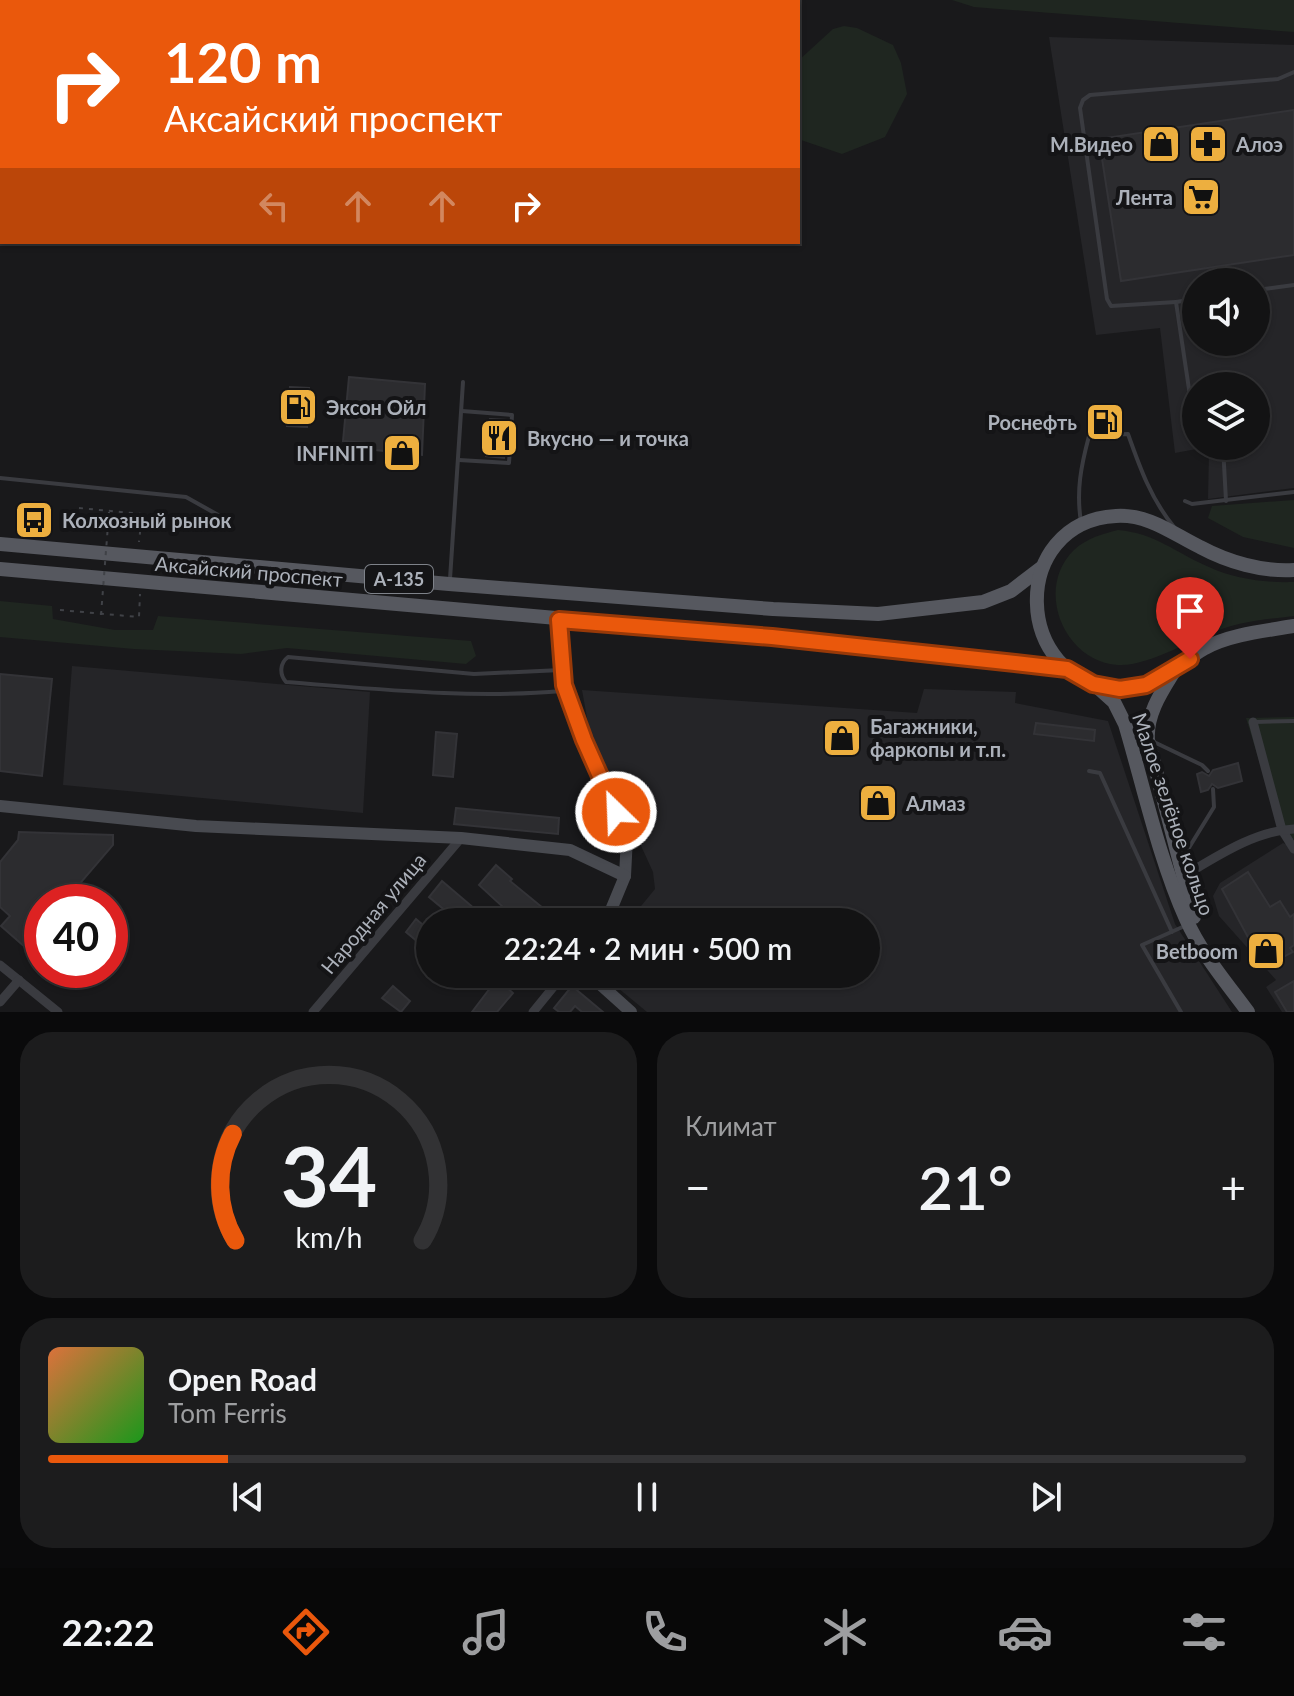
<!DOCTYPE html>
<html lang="ru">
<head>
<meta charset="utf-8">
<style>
	body { margin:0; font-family:Lato,sans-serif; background:#1c1c1d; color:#f1f3f6; height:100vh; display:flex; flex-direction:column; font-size:30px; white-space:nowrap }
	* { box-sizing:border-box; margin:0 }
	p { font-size:26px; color:#9d9ea0 }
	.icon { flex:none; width:44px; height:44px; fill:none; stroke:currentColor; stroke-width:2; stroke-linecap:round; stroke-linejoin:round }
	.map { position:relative; height:1012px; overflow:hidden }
	.side { display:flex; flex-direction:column; gap:20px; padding:20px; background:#0a0a0b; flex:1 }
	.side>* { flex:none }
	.top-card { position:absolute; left:0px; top:0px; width:800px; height:244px; box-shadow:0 2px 6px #0004,0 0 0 2px #323234; background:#ea580c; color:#fff; overflow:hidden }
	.controls { position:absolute; left:1182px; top:268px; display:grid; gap:16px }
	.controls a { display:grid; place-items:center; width:88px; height:88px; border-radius:50%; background:#131314; box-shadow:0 2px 6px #0004,0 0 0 2px #323234; font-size:40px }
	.speed { position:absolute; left:24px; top:884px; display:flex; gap:16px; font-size:40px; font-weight:700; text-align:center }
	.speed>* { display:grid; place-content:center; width:104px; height:104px; border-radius:50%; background:#131314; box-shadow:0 2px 6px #0004,0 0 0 2px #323234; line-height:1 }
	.speed .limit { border:12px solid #d22; background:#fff; color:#111 }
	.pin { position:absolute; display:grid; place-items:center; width:68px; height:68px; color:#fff; margin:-82px -34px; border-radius:50% 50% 50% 0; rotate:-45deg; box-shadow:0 0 8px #0007 }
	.pin .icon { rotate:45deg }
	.me { position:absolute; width:88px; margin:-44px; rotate:336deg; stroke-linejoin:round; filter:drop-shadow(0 0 6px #0008) }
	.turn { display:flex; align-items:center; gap:28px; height:168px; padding:0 32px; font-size:36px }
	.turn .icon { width:104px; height:104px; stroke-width:2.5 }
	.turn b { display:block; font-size:56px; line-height:68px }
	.lanes { display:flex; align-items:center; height:76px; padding:0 32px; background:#0003; justify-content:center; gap:40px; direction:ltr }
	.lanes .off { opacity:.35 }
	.big { font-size:60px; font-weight:600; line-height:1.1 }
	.side .card { flex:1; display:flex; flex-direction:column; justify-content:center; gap:12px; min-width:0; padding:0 28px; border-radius:32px; background:#1c1c1d }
	.side .dial { align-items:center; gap:0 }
	.dial svg { height:208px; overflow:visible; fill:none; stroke:#323234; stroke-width:7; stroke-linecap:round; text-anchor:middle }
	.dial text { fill:#f1f3f6; stroke:none }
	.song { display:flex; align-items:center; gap:24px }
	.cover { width:96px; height:96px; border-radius:12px; background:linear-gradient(135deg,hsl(20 70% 55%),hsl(120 70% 35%)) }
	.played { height:8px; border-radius:4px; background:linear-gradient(90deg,#ea580c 15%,#323234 15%) }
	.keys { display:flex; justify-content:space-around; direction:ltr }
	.heat { display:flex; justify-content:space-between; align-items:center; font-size:44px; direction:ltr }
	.side .tiles { flex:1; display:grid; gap:20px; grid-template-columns:1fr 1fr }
	.card:last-child { grid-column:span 2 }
	.trip { position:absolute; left:416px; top:908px; width:464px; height:80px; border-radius:40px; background:#131314; box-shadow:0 2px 6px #0004,0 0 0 2px #323234; font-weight:600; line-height:80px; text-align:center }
	.tabs { display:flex; height:128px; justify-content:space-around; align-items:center; background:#080808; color:#9d9ea0 }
	.tabs .icon { width:56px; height:56px }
	.tabs .on { color:#ea580c }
	.tabs b { font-size:36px; color:#f1f3f6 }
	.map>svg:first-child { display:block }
</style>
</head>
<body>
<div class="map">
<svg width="1294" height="1012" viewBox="0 0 1294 1012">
	<rect width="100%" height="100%" fill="#19191b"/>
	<g fill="#252528" fill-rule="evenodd">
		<path d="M1049,37L1294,45V488L1208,499L1209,452L1202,448L1175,453L1160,328L1096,335ZM1196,282H1256V342H1196ZM1196,386H1256V446H1196Z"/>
		<polygon points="72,666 370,692 363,813 63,785"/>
		<polygon points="924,689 1016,692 1015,703 1108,721 1175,924 1232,1012 647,1012 606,978 607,974 866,974 866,922 628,922 655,889 653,872 590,734 582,690 917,713"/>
		<polygon points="1283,843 1294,847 1294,1012 1282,1012 1266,987 1276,980 1219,916 1213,896 1220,883"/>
	</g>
	<g fill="#1f2620">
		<polygon points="952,0 1294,0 1294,32 974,7"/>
		<polygon points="844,26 857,28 893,45 901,63 907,94 885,137 842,154 798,139 798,61 833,29"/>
		<polygon points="1294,500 1294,548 1243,537 1208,518 1212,506"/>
		<path d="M1118,530C1155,533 1176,553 1209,567C1235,579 1266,583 1294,582V616C1270,619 1244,621 1222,629C1192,639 1147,667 1118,665C1064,662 1034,589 1074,550C1087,538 1102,534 1118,530Z"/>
		<polygon points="0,601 52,606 53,619 115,630 153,630 158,616 471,641 476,656 466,664 287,648 241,654 134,649 0,637"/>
		<polygon points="1294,717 1294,839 1283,839 1246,718"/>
	</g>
	<g fill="#2c2c2f" stroke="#333337" stroke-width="2">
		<polygon points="1294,110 1294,255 1121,281 1099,139"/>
		<polygon points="349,377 425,384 422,455 366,449 367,443 343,441"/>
		<polygon points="290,387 309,388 307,427 287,426"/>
		<polygon points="490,419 507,420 504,458 486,456"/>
		<polygon points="0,674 52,679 42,776 0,771"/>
		<polygon points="1036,723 1095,730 1094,741 1034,734"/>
		<polygon points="436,732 457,734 453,777 433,775"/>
		<polygon points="1238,763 1242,781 1218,788 1212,784 1208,790 1201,792 1197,774 1202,772 1209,776 1213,770"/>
		<polygon points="456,808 559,818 558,834 454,824"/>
		<polygon points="19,832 113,835 113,845 64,902 42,902 42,927 25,947 1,926 10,916 0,907 0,862 18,840"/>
		<polygon points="496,865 512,879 510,881 560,922 538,922 525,911 516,922 511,922 499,912 503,907 479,885"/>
		<polygon points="1248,872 1270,907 1280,901 1290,917 1294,914 1294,945 1290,948 1293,952 1264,967 1222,889"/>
		<polygon points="442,881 475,909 464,922 459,922 429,897"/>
		<polygon points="416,919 430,931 430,940 424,947 406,932"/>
		<polygon points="497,979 513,993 497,1012 472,1012"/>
		<polygon points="1294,981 1294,1012 1287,1012 1275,992"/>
		<polygon points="393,986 410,1001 401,1012 382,998"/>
		<polygon points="572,986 603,1012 582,1012 575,1006 570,1012 559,1012 554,1008"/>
	</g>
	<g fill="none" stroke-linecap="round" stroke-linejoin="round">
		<g stroke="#404247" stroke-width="2" stroke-dasharray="4 6" stroke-linecap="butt">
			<polyline points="79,508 142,514 139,542"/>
			<polyline points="60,610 139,617 140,594"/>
		</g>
		<g stroke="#3a3b40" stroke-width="4">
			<polyline points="1256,290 1294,285"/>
			<polyline points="1196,299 1176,302 1193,416 1196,419"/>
			<polyline points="1176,302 1111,306 1107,299 1080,108 1083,100 1090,95 1278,79 1294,72"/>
			<polyline points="1223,446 1226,501"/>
			<polyline points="459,460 509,463 512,415 462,411"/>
			<polyline points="0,478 186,497 220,516"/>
			<polyline points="1185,501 1192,504 1294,492"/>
			<path d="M1081,522C1076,491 1081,466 1089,436L1128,434C1140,468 1151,499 1174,527"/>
			<polyline points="450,579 463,382"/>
			<path d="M561,670L474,674L288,657C280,663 279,674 286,682C378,689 470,699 562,691"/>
			<polyline points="1255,722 1294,721"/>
			<polyline points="1154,742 1202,765 1208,771"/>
			<polyline points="1089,771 1100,773 1172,932"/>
			<polyline points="1182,859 1214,807 1213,789"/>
			<polyline points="1181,1012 1142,945 1187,925"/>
		</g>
		<g stroke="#3a3b40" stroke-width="9">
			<polyline points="1253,722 1282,830 1294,849"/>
			<path d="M1182,877C1216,857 1254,831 1294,829"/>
			<polyline points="0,965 58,1012"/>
			<polyline points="0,1002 19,980"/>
			<polyline points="313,1012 461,838"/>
			<polyline points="533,1012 564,974"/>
		</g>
		<g stroke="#484a50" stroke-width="12">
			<polyline points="559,620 564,685 584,740 627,837 625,876 606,922"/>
			<polyline points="0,806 196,826 461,838 570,850 625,876"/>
			<polyline points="597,974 601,985 631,1012"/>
		</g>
		<g stroke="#56585f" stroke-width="14">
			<polyline points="0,544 449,584 773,609 878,614 983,602 1011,591 1041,568"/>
			<polyline points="0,569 772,637 1067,669"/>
			<path d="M1294,570C1262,572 1228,562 1200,547C1173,534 1149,514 1116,516C1008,522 1012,683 1119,689C1155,690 1177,664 1205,648C1231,634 1265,631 1294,626"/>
			<path d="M1175,670C1162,691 1146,714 1148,740L1194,917"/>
			<path d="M1094,684L1114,702L1125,724C1144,788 1159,859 1186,919C1201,953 1226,982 1248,1012"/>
		</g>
		<polyline stroke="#404247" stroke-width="2" stroke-dasharray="4 6" stroke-linecap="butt" points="101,615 109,512"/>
	</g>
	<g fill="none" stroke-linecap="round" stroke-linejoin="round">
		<defs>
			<polyline id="route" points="616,812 584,740 564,685 559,620 772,637 1015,663 1067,669 1093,684 1120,689 1146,685 1190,659"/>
		</defs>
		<use href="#route" stroke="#983908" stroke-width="20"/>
		<use href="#route" stroke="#ea580c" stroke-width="14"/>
	</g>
	<defs>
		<symbol id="shop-square" viewBox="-11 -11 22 22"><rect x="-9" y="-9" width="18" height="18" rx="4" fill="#edaf3f" stroke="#141416"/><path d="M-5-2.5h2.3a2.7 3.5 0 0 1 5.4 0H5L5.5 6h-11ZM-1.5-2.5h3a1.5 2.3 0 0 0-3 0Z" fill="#111"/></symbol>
		<symbol id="pharmacy-square" viewBox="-11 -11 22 22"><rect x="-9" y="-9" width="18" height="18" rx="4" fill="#edaf3f" stroke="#141416"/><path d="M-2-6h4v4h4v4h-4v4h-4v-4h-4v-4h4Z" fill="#111"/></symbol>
		<symbol id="supermarket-square" viewBox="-11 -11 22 22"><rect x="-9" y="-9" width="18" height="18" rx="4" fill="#edaf3f" stroke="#141416"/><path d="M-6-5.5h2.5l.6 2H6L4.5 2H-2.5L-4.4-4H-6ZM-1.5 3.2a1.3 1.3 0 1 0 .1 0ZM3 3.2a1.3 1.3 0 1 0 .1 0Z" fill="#111"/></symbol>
		<symbol id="fuel-square" viewBox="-11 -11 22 22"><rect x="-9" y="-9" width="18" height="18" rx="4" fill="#edaf3f" stroke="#141416"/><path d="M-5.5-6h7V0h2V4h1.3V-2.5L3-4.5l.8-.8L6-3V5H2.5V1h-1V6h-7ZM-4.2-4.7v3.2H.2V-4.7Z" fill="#111"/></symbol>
		<symbol id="restaurant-square" viewBox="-11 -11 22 22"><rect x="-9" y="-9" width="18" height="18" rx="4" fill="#edaf3f" stroke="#141416"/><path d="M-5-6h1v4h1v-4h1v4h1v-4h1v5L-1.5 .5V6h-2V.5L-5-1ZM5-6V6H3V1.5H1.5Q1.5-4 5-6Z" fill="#111"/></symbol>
		<symbol id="bus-square" viewBox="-11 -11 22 22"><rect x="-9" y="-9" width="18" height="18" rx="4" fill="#edaf3f" stroke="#141416"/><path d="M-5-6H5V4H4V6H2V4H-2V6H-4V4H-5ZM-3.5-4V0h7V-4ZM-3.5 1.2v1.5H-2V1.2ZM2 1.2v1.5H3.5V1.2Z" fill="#111"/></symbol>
	</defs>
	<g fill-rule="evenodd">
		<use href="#shop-square" x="1139" y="122" width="44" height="44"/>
		<use href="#pharmacy-square" x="1186" y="122" width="44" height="44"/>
		<use href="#supermarket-square" x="1179" y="175" width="44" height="44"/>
		<use href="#fuel-square" x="276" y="385" width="44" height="44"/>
		<use href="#fuel-square" x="1083" y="400" width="44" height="44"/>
		<use href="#restaurant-square" x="477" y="416" width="44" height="44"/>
		<use href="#shop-square" x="380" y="431" width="44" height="44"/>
		<use href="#bus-square" x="12" y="498" width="44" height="44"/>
		<use href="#shop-square" x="820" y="716" width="44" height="44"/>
		<use href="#shop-square" x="856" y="781" width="44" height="44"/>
		<use href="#shop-square" x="1244" y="929" width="44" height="44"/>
	</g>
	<g text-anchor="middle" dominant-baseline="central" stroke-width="8" stroke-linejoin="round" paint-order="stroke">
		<rect fill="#141416" stroke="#7e8289" stroke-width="2" x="365" y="565" width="68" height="28" rx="6"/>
		<g font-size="18" font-weight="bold" fill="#acb1ba">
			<text x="399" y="579">А-135</text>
		</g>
		<g font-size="20" font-weight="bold" fill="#acb1ba" stroke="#141416" text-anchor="start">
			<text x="1133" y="144" text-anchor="end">М.Видео</text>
			<text x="1236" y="144">Алоэ</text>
			<text x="1173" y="197" text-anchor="end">Лента</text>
			<text x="326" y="407">Эксон Ойл</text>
			<text x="1077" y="422" text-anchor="end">Роснефть</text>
			<text x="527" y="438">Вкусно — и точка</text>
			<text x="374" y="453" text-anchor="end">INFINITI</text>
			<text x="62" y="520">Колхозный рынок</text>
			<text x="870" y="726">Багажники,<tspan x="870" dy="23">фаркопы и т.п.</tspan></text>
			<text x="906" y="803">Алмаз</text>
			<text x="1238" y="951" text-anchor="end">Betboom</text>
		</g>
		<g font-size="20" fill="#acb1ba" stroke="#141416">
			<text transform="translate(249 571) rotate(5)">Аксайский проспект</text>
			<text transform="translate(1174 814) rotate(71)">Малое зелёное кольцо</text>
			<text transform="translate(373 913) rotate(-50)">Народная улица</text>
		</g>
	</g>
</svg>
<div class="controls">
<a><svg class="icon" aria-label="sound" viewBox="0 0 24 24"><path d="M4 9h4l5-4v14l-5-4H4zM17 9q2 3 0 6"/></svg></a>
<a><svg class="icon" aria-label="layers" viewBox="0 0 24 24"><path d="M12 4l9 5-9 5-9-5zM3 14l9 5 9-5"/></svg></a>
</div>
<div class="speed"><div class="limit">40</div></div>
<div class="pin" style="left:1190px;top:659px;background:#d93025"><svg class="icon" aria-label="arrive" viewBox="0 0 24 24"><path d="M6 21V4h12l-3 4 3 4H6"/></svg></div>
<svg class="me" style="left:616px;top:812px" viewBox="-20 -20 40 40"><circle r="17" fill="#ea580c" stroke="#fff" stroke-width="3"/><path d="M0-11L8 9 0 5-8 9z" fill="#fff"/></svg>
<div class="trip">22:24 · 2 мин · 500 m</div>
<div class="top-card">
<div class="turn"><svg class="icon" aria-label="right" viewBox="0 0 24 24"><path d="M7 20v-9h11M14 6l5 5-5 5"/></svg><div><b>120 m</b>Аксайский проспект</div></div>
<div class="lanes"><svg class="icon off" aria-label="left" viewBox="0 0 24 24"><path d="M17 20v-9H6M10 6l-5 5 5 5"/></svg><svg class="icon off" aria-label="ahead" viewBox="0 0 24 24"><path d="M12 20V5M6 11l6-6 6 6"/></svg><svg class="icon off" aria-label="ahead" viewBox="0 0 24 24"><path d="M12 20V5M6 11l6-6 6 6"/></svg><svg class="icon" aria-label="right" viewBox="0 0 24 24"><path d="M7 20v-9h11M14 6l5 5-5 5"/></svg></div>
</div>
</div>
<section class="side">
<div class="tiles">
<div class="card dial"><svg viewBox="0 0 100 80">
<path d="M14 69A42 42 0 1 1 86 69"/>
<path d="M14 69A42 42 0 0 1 13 28" stroke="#ea580c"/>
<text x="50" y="56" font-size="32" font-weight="700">34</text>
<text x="50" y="72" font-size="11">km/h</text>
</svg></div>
<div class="card"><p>Климат</p>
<div class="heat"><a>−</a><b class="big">21°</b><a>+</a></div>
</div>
<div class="card">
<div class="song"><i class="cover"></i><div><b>Open Road</b><p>Tom Ferris</p></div></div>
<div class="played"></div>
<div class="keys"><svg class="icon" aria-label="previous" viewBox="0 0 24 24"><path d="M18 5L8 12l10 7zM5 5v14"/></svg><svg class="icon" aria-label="pause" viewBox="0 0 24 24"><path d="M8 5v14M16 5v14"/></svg><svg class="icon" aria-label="next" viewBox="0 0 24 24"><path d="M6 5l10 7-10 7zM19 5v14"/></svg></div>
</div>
</div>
</section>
<nav class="tabs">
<b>22:22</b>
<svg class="icon on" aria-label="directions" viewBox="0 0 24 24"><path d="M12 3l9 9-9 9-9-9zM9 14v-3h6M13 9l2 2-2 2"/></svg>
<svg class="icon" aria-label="music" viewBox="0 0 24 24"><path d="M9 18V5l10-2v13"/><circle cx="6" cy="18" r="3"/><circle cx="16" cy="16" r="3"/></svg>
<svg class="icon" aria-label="phone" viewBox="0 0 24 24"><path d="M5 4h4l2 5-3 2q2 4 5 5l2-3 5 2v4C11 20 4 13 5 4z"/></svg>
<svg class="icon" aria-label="climate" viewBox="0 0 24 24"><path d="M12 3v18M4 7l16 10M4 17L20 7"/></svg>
<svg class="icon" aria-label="car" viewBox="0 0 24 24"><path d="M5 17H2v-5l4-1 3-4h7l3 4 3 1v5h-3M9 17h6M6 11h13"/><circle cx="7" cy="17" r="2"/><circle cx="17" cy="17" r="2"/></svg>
<svg class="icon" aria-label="filters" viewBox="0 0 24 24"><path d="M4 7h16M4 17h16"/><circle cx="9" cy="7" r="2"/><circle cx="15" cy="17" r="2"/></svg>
</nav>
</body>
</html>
